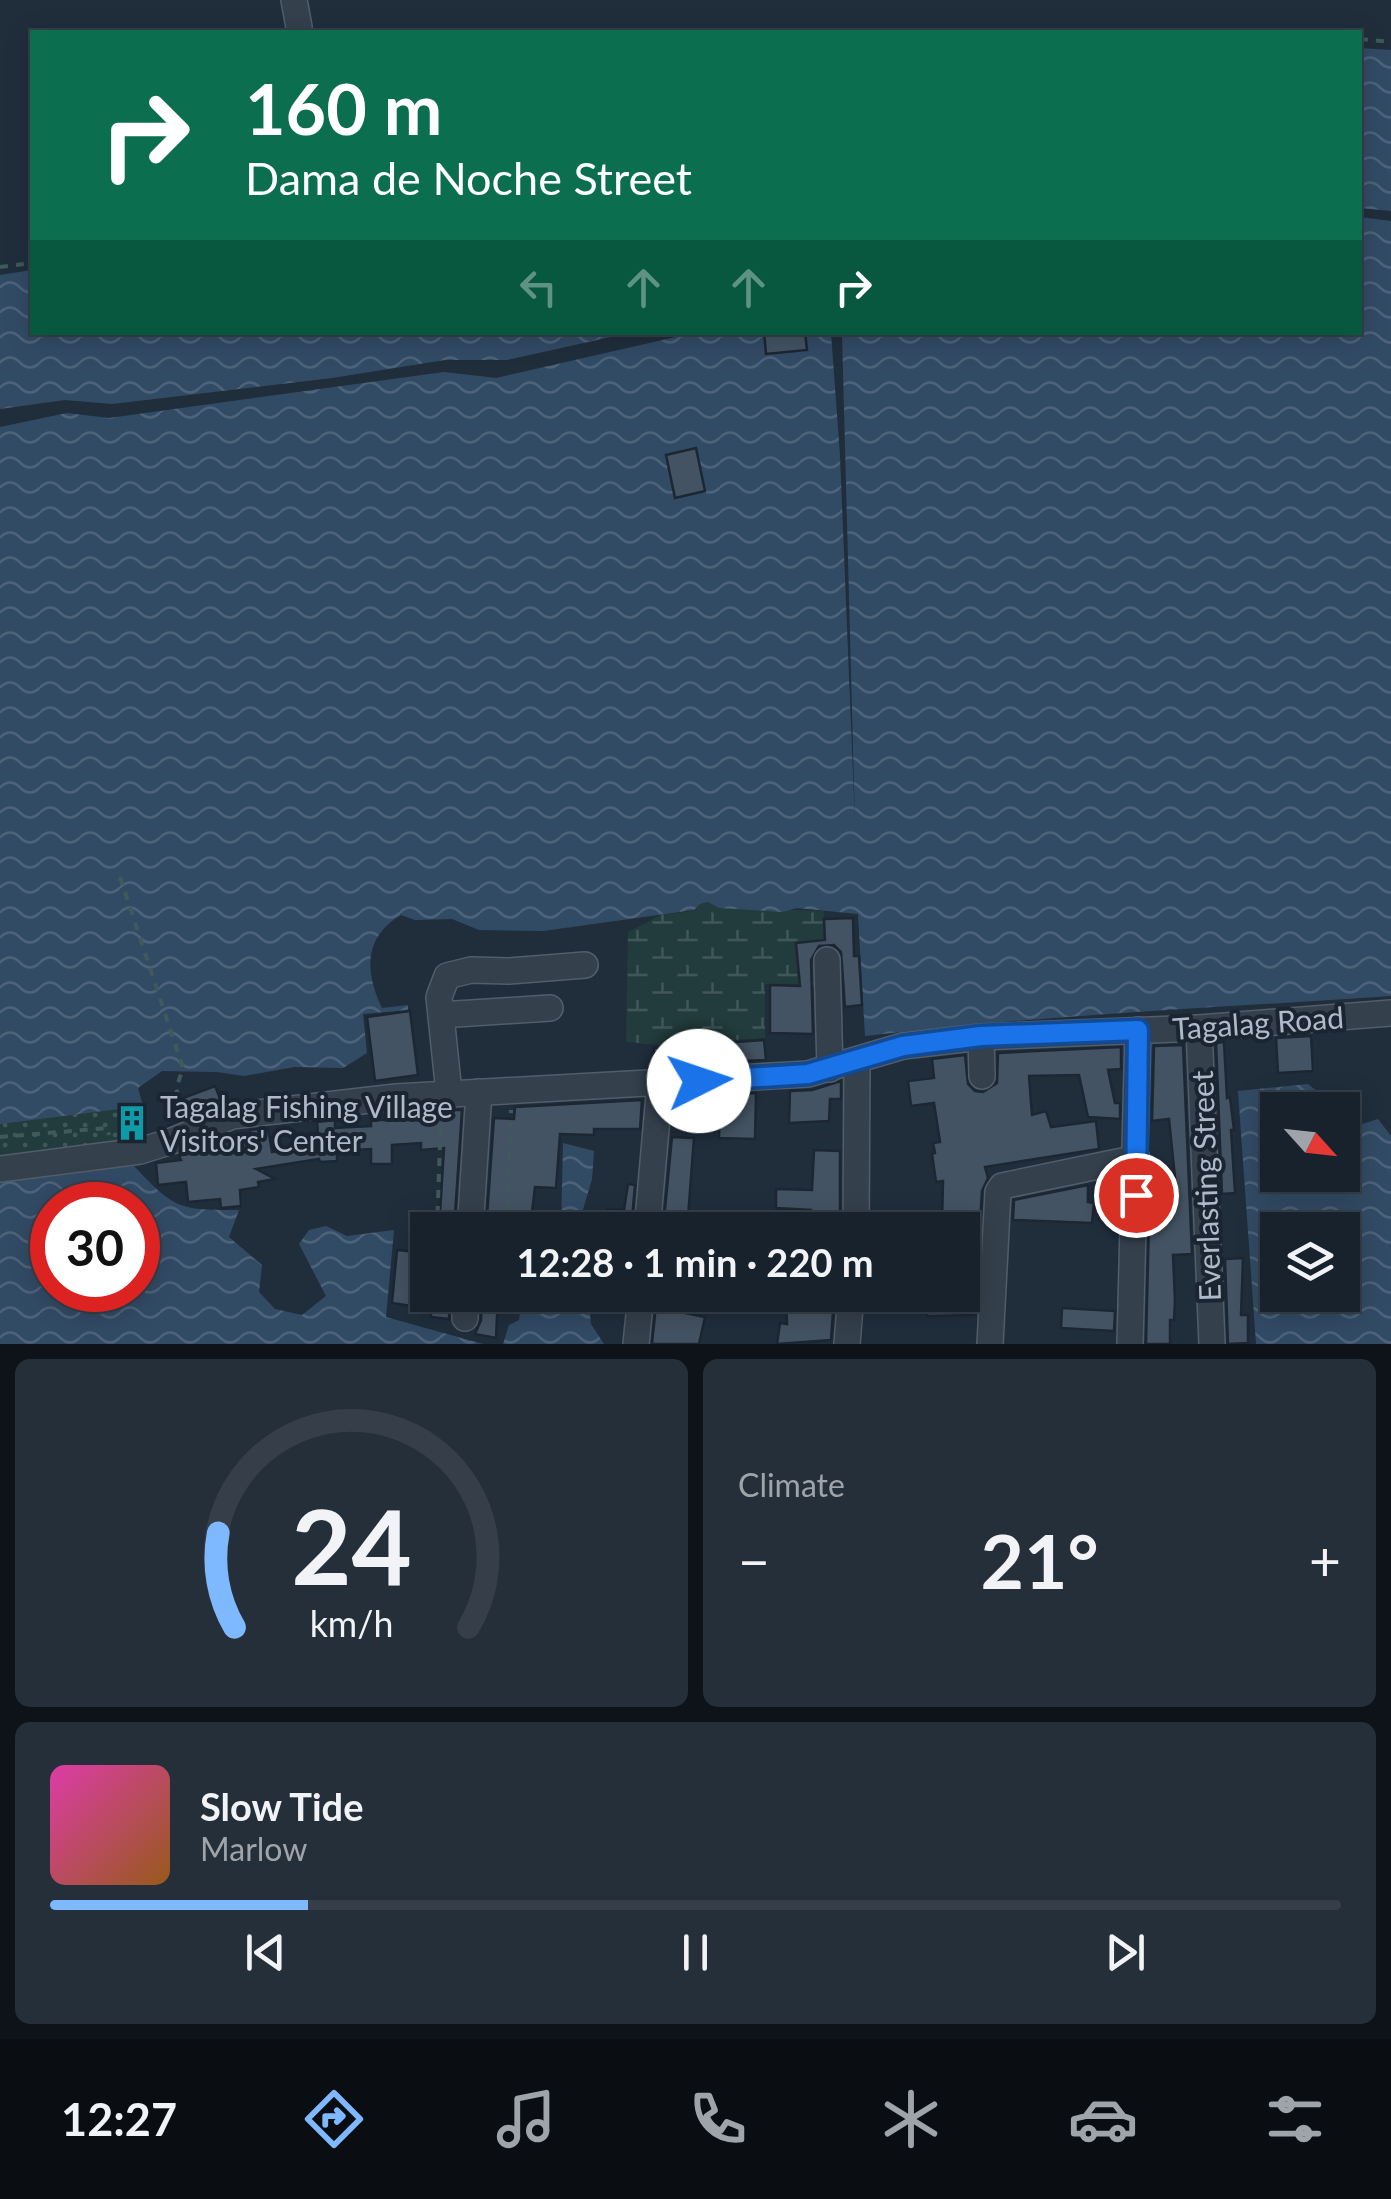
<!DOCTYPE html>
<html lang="en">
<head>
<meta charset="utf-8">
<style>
	body { margin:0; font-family:Lato,sans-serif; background:#252f39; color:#f1f3f6; height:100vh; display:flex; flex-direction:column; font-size:38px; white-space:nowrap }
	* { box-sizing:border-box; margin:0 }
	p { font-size:32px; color:#9fa4aa }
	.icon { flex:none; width:55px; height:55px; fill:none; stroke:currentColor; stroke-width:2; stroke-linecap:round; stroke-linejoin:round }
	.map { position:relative; height:1344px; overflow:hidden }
	.sheet { display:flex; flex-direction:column; gap:15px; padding:15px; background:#0d1319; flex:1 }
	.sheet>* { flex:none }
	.hud { position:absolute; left:30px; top:30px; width:1332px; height:305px; border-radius:0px; box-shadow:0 5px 25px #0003,0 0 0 2px #363f49; background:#0b6e4f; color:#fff; overflow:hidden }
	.needle { width:65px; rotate:117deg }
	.controls { position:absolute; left:1260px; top:1092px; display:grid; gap:20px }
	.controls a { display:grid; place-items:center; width:100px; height:100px; border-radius:0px; background:#18222d; box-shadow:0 5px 25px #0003,0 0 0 2px #363f49; font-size:50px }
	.speed { position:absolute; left:30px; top:1182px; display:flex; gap:20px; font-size:50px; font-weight:700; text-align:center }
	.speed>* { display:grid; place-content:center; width:130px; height:130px; border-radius:50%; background:#18222d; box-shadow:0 5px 25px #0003,0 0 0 2px #363f49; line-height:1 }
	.speed .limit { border:15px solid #d22; background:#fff; color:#111 }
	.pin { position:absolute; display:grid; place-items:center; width:85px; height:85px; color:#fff; margin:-42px; border:5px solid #fff; border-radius:50%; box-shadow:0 2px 10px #0007 }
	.me { position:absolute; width:110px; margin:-55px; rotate:86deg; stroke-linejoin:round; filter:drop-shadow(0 0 8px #0008) }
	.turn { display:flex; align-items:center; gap:35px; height:210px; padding:0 50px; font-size:45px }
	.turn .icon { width:130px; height:130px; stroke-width:2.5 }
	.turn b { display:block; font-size:70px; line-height:85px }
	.lanes { display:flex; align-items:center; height:95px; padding:0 50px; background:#0003; justify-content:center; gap:50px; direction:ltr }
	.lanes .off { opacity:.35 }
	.big { font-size:75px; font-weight:700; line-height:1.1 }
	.sheet .tile { flex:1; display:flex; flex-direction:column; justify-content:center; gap:15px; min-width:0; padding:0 35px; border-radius:15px; background:#252f39 }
	.sheet .dial { align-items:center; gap:0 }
	.dial svg { height:260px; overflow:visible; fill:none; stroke:#363f49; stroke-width:7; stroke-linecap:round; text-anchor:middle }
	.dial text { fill:#f1f3f6; stroke:none }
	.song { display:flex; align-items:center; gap:30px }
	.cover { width:120px; height:120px; border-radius:15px; background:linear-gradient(135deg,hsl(320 70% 55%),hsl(30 70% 35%)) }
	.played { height:10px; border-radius:5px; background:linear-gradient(90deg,#7eb8ff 20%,#363f49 20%) }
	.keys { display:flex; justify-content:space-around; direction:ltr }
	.heat { display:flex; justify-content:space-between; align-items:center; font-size:55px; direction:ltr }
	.sheet .tiles { flex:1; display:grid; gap:15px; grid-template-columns:1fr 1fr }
	.tile:last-child { grid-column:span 2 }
	.trip { position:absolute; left:410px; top:1212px; width:570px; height:100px; border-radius:0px; background:#18222d; box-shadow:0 5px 25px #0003,0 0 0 2px #363f49; font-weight:700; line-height:100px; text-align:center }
	.tabs { display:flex; height:160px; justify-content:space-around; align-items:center; background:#0a0e12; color:#9fa4aa }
	.tabs .icon { width:70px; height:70px }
	.tabs .selected { color:#7eb8ff }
	.tabs b { font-size:45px; color:#f1f3f6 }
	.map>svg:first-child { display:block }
</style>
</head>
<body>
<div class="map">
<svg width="1391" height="1344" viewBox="0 0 1391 1344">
	<defs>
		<pattern id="grass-dots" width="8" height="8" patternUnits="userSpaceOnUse" patternTransform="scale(2.5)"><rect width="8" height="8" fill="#223c3d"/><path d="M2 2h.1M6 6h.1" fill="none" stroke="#405658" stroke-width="1.8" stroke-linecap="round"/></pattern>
		<pattern id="wetland-marsh" width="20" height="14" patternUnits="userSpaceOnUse" patternTransform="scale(2.5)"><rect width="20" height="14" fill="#223c3d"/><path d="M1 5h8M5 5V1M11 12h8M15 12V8" fill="none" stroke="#405658"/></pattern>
		<pattern id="water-waves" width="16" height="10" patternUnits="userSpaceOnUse" patternTransform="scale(2.5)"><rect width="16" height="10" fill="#324b65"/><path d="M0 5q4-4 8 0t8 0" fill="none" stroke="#4d637a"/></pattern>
	</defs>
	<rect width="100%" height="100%" fill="#202e3c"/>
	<polygon fill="url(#grass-dots)" points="143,1106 148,1140 0,1159 0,1123"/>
	<polygon fill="url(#wetland-marsh)" points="709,902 719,908 824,911 825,940 796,943 798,964 822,963 823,985 765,984 765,1038 661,1045 626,1042 628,932 661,915 694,911 700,904"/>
	<g fill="url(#water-waves)" fill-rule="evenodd">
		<polygon points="1360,48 1391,50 1391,211 1360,208"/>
		<path d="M1360,217L1391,221V996C1216,1008 1040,1015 865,1036L858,914L797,908L782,912L719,908L708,902L700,904L694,910L543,931L479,930L452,919L415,920L401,915C363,937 365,973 382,1008L408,1005V1010L363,1014L367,1053L343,1068L294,1067L244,1076L217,1072L162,1071L138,1088L143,1106L0,1124V427L67,413L109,418L444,372L496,378L693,333H831L840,456L855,823L842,333L1212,332V339L1213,332H1360Z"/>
		<polygon points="32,270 32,332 629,333 507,360 445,360 332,378 112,404 65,400 0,409 0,275"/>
		<path d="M1308,1084L1340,1110H1278V1175H1342L1343,1112L1359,1125L1378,1119L1391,1136V1344H1256L1238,1091ZM1278,1230H1342V1295H1278Z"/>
		<polygon points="563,1143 594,1151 592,1179 582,1213 590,1230 561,1230"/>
		<path d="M134,1166C175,1210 180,1210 239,1210L229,1237L262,1265L259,1292L275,1309L302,1315L326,1296L299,1244L309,1230L326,1226L347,1236L394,1230L386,1317L483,1344H0V1178ZM52,1205H138V1290H52Z"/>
		<polygon points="523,1295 588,1295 591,1324 604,1344 503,1344 509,1325 519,1320"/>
	</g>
	<g fill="#445363" stroke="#1c2733" stroke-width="2.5">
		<polygon points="764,332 805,332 807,350 766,354"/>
		<polygon points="696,448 705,491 675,498 666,455"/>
		<polygon points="853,918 854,956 859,956 862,1005 845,1007 841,952 834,945 819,946 811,960 813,1034 770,1033 770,985 800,986 796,943 825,940 824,919"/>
		<polygon points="410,1011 418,1075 375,1081 367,1017"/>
		<polygon points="1311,1036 1313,1071 1278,1073 1276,1038"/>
		<polygon points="764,1040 766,1060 654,1066 654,1048"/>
		<polygon points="1224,1042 1227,1098 1230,1097 1234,1130 1231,1130 1235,1193 1222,1194 1216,1043"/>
		<polygon points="1183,1045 1192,1254 1173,1255 1175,1301 1174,1320 1170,1320 1170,1344 1146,1344 1150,1178 1175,1178 1169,1119 1152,1121 1154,1046"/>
		<polygon points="1121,1047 1121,1069 1108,1070 1115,1103 1120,1103 1120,1119 1088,1117 1079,1075 1029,1076 1032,1115 1046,1111 1051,1127 1096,1121 1099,1149 985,1167 988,1178 982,1191 980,1224 942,1223 943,1181 936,1182 932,1154 935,1153 933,1143 940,1142 934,1103 911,1106 908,1081 934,1078 932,1059 965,1055 968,1084 975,1091 983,1092 997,1083 998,1053"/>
		<polygon points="841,1081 841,1099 830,1099 829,1121 789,1123 790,1091 812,1090"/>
		<polygon points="215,1086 222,1103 167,1126 189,1115 183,1098"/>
		<polygon points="756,1093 755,1139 719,1138 720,1095"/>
		<polygon points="642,1100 640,1129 594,1129 594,1135 560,1134 556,1188 535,1187 530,1230 486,1230 494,1118 514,1119 515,1107"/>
		<polygon points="449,1110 462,1110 454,1230 439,1230 444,1148 421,1150 421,1143 392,1145 392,1164 371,1164 371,1149 337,1151 337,1161 320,1162 319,1159 256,1169 275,1179 258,1182 259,1187 240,1190 241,1206 221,1208 220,1199 188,1202 186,1182 158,1185 156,1163 181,1160 179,1156 215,1141 215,1143 251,1138 250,1130 268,1128 272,1152 319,1144 317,1122 335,1120 335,1128 371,1126 371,1120 399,1120 399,1115"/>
		<polygon points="672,1137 694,1138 687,1230 663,1230"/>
		<polygon points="814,1150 840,1151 840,1215 811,1215 811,1210 776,1208 776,1189 812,1190"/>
		<polygon points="628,1184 635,1185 631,1230 606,1230 608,1209 624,1210"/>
		<polygon points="1088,1185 1088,1202 1094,1203 1092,1223 1013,1220 1014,1200"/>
		<polygon points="397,1250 428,1253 428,1295 450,1295 449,1319 431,1317 431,1309 392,1303"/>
		<polygon points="1243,1258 1241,1315 1248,1315 1248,1343 1228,1344 1225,1259"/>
		<polygon points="482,1295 498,1295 496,1338 475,1334 481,1320"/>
		<polygon points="657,1295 681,1295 680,1312 705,1317 699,1344 652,1344"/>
		<polygon points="805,1295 834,1298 831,1340 777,1344 780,1323 787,1324 786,1302 805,1300"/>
		<polygon points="928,1295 976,1295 975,1315 927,1316"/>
		<polygon points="1062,1308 1115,1311 1114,1331 1061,1328"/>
	</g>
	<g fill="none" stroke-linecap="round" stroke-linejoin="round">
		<defs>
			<g id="minor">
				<polyline points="294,0 299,27"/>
				<polyline points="827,960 830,1069"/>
				<polyline points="441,1015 550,1008"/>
				<polyline points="1199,1028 1212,1344"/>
				<polyline points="981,1037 982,1076"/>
				<polyline points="449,1093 439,997 447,976 471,970 509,971 585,965"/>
				<polyline points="0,1169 140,1151 172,1141 232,1116 396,1097 808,1074 903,1046 981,1037 1199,1028 1391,1013"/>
				<polyline points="470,1230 479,1092"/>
				<polyline points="647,1230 660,1084"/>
				<polyline points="856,1230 857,1060"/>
				<polyline points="465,1318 466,1295"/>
				<polyline points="636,1344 641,1295"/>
				<polyline points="847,1344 851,1295"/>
				<polyline points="990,1344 998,1192 1002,1186 1137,1158"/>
				<polyline points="1130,1344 1138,1030"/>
			</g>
		</defs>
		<use href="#minor" stroke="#525d6a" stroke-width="28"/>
		<g stroke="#40595a" stroke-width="4" stroke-dasharray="8 8" stroke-linecap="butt">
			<polyline points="1360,39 1391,42"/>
			<polyline points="0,267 32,263"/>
			<polyline points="120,877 183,1068 176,1089 186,1114"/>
			<polyline points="0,1137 107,1128 109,1135"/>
			<polyline points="507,1225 511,1110"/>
			<polyline points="437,1230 441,1114"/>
		</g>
		<use href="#minor" stroke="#34404c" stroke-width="25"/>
	</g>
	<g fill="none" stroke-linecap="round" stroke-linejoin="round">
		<defs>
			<polyline id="route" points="699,1081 808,1074 903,1046 981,1036 1138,1030 1136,1195"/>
		</defs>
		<use href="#route" stroke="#114b97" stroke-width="25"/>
		<use href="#route" stroke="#1a73e8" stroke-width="18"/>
	</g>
	<defs>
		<symbol id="building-bare" viewBox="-9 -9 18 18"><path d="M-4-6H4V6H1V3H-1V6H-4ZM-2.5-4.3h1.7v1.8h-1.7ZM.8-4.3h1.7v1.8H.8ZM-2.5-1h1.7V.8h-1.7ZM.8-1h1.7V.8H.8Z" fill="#0f9aa8" stroke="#1a2531" stroke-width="2.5" paint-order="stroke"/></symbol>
	</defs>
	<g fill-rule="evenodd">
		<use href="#building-bare" x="107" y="1098" width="50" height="50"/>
	</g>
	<g text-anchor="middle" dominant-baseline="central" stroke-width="8" stroke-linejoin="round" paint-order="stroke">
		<g font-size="30" fill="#afbac8" stroke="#1a2531">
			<text transform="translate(1258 1022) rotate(-4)">Tagalag Road</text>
			<text transform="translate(1205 1186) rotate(-92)">Everlasting Street</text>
		</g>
		<g font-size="30" fill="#afbac8" stroke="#1a2531" text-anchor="start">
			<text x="160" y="1106">Tagalag Fishing Village<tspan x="160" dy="34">Visitors' Center</tspan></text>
		</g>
	</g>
</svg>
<div class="controls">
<a><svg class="needle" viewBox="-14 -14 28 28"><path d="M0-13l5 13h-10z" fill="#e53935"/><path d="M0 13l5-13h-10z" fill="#9fa4aa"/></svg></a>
<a><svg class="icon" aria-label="layers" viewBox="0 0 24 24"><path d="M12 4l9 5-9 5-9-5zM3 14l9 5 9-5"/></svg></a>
</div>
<div class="speed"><div class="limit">30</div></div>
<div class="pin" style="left:1136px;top:1195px;background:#d93025"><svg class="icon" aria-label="arrive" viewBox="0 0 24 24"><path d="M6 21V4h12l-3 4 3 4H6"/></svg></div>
<svg class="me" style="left:699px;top:1081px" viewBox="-20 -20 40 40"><circle r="19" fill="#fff"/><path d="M0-13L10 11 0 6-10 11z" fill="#1a73e8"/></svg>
<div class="trip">12:28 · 1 min · 220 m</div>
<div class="hud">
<div class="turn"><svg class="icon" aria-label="right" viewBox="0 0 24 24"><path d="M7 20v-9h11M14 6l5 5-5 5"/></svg><div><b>160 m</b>Dama de Noche Street</div></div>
<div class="lanes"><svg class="icon off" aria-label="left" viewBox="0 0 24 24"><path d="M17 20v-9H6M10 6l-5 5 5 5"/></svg><svg class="icon off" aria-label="ahead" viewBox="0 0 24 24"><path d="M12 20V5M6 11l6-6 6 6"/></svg><svg class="icon off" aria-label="ahead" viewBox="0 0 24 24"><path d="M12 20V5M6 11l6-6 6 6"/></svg><svg class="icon" aria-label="right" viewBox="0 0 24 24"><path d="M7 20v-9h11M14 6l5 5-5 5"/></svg></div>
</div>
</div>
<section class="sheet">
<div class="tiles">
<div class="tile dial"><svg viewBox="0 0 100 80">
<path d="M14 69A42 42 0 1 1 86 69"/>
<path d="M14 69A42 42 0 0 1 9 40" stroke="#7eb8ff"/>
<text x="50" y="56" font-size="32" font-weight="700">24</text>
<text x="50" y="72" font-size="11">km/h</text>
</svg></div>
<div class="tile"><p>Climate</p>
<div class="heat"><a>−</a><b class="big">21°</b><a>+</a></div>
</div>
<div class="tile">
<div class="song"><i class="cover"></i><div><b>Slow Tide</b><p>Marlow</p></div></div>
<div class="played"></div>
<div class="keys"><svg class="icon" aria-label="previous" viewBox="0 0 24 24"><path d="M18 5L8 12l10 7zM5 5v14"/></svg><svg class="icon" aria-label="pause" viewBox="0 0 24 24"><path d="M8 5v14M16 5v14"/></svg><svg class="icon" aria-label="next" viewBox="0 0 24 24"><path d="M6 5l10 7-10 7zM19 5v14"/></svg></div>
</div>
</div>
</section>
<nav class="tabs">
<b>12:27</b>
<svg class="icon selected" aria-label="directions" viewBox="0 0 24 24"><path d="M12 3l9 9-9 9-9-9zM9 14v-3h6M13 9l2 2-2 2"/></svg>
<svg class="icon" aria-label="music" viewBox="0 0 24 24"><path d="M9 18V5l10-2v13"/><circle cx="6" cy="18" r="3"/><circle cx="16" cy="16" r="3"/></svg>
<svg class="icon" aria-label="phone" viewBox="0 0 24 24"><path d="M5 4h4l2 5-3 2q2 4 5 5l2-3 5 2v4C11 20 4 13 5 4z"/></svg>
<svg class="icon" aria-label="climate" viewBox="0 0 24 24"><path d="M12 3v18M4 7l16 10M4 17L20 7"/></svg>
<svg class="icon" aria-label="car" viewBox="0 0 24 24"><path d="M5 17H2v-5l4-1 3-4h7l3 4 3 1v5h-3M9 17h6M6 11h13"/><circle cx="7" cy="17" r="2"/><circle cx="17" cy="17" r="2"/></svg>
<svg class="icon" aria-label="filters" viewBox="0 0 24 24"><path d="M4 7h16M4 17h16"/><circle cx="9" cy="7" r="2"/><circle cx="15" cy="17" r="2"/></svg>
</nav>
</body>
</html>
